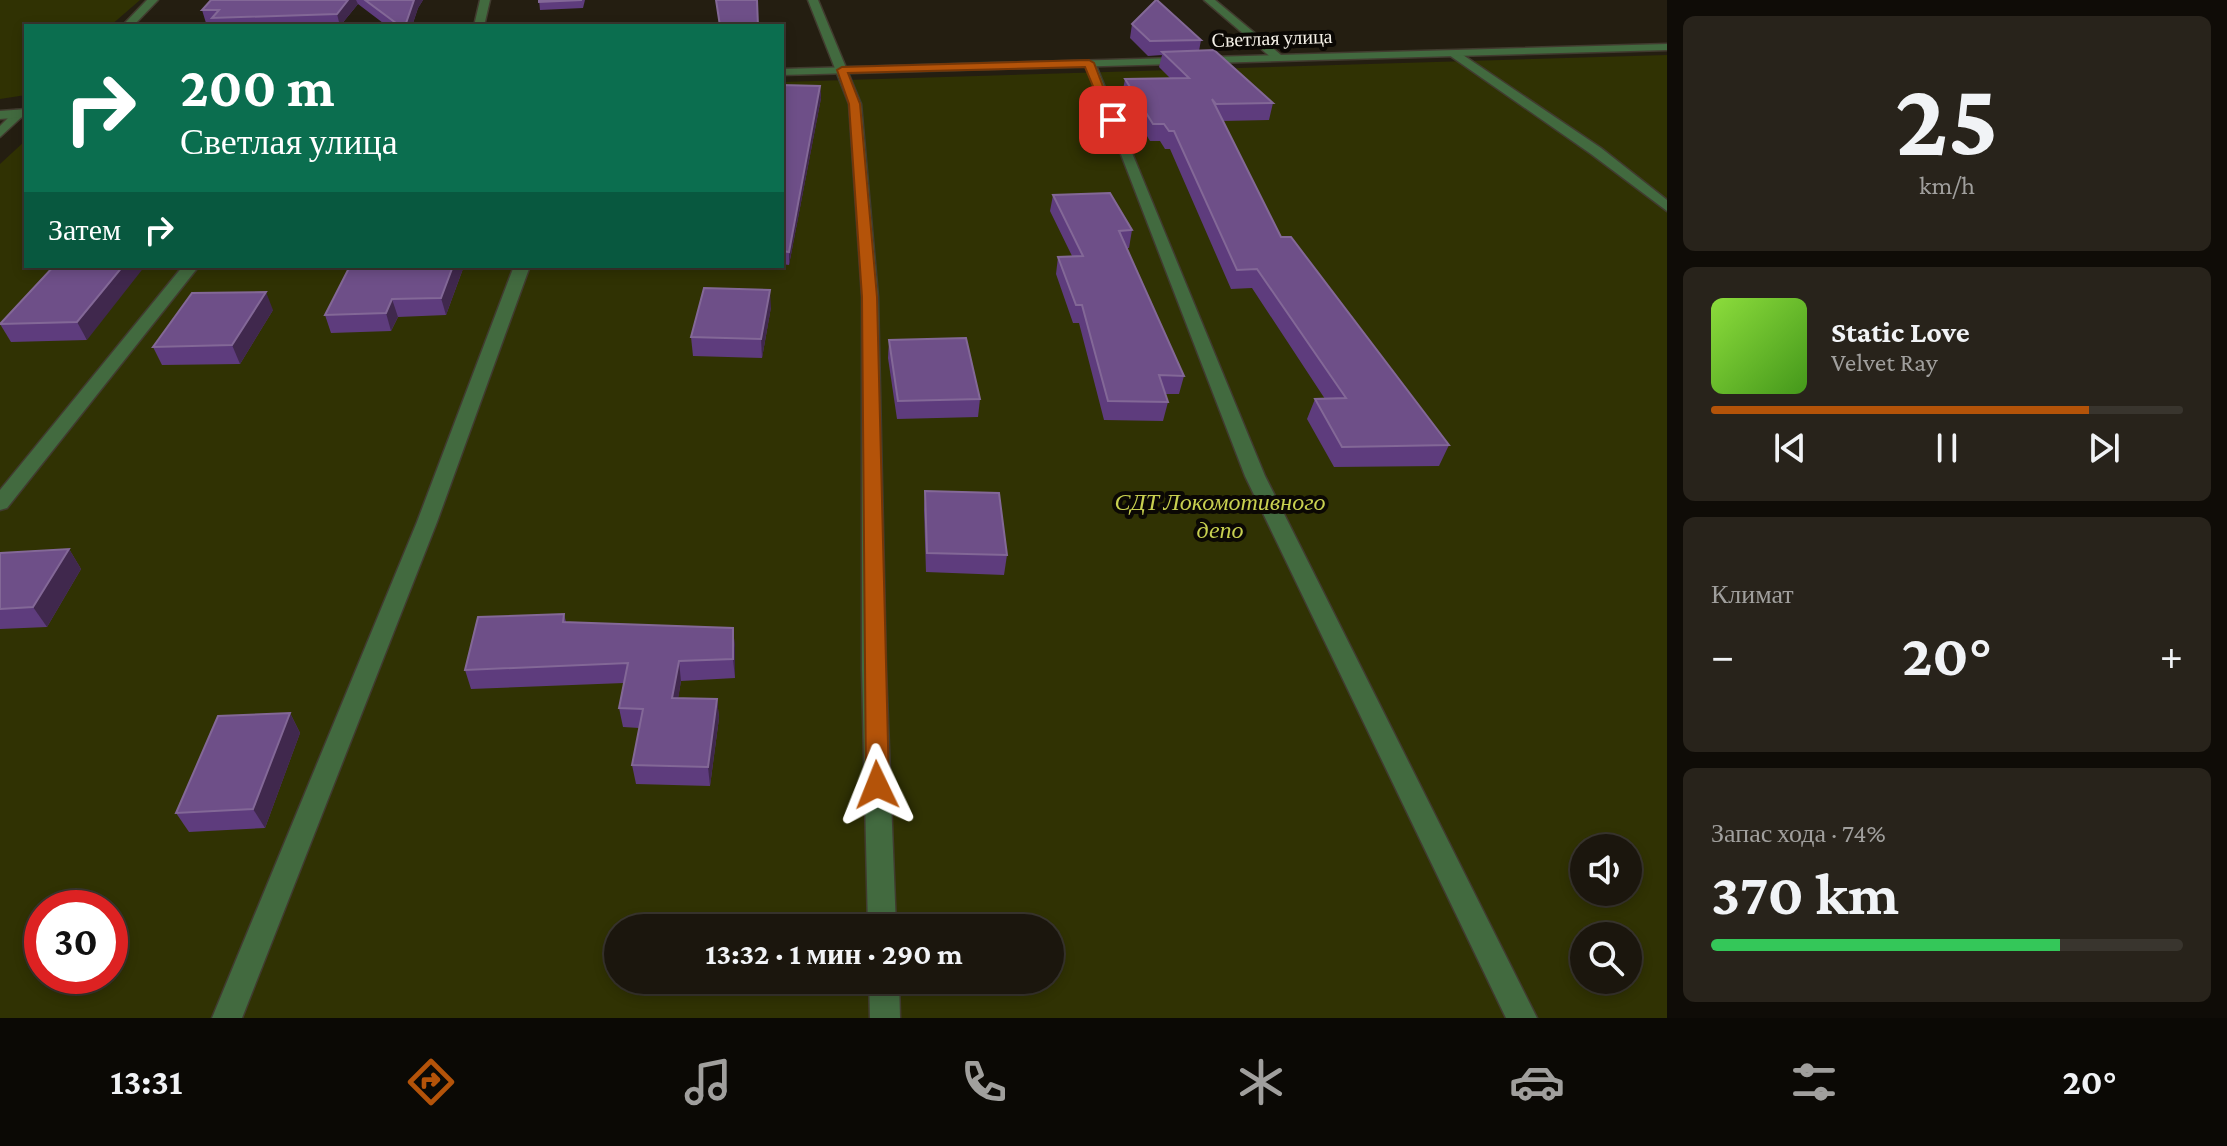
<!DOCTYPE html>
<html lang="ru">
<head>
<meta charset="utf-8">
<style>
	body { margin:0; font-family:"Crimson Pro",serif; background:#28231b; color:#f1f3f6; height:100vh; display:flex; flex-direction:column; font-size:30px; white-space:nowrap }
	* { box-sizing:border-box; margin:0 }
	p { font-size:26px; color:#a09f9d }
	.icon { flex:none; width:44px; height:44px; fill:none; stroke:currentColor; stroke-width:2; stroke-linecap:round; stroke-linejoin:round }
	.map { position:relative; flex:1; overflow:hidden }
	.sheet { display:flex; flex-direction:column; gap:16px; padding:16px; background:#0f0c07; width:560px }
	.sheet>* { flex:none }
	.guide { position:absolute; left:24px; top:24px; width:760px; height:244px; border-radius:0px; box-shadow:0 4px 12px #0003,0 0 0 2px #39352e; background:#0b6e4f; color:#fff; overflow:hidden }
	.controls { position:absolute; left:1570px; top:834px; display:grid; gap:16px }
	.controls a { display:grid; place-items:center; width:72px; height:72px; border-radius:50%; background:#1b160d; box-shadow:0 4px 12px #0003,0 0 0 2px #39352e; font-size:40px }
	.speed { position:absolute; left:24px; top:890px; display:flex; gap:16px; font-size:40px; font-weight:700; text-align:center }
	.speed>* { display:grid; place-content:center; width:104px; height:104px; border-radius:50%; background:#1b160d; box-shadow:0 4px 12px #0003,0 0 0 2px #39352e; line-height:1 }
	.speed .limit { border:12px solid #d22; background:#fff; color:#111 }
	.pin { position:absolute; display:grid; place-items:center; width:68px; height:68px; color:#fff; margin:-34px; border-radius:16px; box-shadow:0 4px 12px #0006 }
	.me { position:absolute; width:88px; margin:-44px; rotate:358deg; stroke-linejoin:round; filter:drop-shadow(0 0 6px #0008) }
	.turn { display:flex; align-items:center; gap:28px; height:168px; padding:0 24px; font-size:36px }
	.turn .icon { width:104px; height:104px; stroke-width:2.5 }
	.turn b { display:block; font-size:56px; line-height:68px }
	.then { display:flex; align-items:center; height:76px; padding:0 24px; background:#0003; gap:16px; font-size:30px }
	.big { font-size:60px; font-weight:700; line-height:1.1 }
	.sheet .card { flex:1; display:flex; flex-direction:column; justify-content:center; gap:12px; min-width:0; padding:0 28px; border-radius:12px; background:#28231b }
	.sheet .dial { align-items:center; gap:0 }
	.dial b { font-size:104px; line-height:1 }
	.song { display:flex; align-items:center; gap:24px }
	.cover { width:96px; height:96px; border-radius:12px; background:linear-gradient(135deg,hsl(90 70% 55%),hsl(100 70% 35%)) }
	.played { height:8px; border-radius:4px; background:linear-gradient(90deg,#b45309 80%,#39352e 80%) }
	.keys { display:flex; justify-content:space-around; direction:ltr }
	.heat { display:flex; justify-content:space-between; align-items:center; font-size:44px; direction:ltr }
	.charge { height:12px; border-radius:6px; background:linear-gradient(90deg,#34c759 74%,#39352e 0) }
	.trip { position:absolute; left:604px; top:914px; width:460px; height:80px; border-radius:40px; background:#1b160d; box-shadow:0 4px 12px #0003,0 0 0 2px #39352e; font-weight:700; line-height:80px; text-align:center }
	.menu { display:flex; height:128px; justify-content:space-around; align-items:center; background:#0b0905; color:#a09f9d }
	.menu .icon { width:56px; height:56px }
	.menu .active { color:#b45309 }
	.menu b { font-size:36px; color:#f1f3f6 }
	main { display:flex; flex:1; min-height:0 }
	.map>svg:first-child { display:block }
</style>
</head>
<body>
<main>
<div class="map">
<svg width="1667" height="1018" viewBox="0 0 1667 1018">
	<rect width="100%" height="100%" fill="#241e11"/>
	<g fill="#303203" fill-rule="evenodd">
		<polygon points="0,0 140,0 110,26 26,26 26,95 0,99"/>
		<path d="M1667,55V1018H0V164L26,140V266H782V82ZM1584,848H1628V892H1584ZM42,908H110V976H42ZM618,928H1050V980H618ZM1584,936H1628V980H1584Z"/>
	</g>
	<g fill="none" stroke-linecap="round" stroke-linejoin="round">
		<defs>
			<g id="minor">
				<polygon points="147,0 158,0 133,26 122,26"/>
				<polygon points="480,0 490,0 484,26 474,26"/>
				<polygon points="808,0 818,0 861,104 878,297 886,670 896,928 868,928 862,670 862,297 849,104"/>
				<polygon points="1204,0 1215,0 1281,55 1281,59 1273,59"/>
				<polygon points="1449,51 1457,51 1601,148 1667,200 1667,211 1591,154 1449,55"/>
				<polygon points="1085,61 1095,63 1265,476 1537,1018 1506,1018 1245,476"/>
				<polygon points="16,110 26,113 0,137 0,126"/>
				<polygon points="183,266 199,266 7,508 0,510 0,490"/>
				<polygon points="514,266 530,266 437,522 242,1018 212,1018 417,522"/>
				<polygon points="869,980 899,980 900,1018 870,1018"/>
			</g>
			<g id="tertiary">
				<polygon points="1667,44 1667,50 782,75 782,69"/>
				<polygon points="26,109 26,117 0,119 0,111"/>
			</g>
		</defs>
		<use href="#minor" stroke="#413b2f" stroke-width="3"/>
		<use href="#tertiary" stroke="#413b2f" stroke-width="3"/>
		<use href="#minor" fill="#426a3f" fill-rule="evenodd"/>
		<use href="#tertiary" fill="#426a3f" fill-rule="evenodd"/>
	</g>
	<g fill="#5e3c7d">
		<polygon points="211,0 423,0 418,8 412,26 387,26 358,4 340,26 215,26 214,22 206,23 202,10"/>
		<polygon points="539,0 585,0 583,8 540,10"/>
		<polygon points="1132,24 1201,40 1199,51 1273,103 1269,120 1222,121 1281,237 1449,445 1439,466 1334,467 1307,419 1315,399 1325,399 1252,288 1231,289 1170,149 1165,149 1160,141 1150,141 1122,95 1125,79 1170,78 1159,67 1162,55 1148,56 1130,38"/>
		<polygon points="782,85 820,86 821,98 789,265 782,264"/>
		<polygon points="1053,195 1132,230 1129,248 1127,248 1184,376 1179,394 1165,394 1168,402 1163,421 1104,420 1079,323 1073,323 1056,274 1058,257 1072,256 1050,211"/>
		<polygon points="54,266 87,340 11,342 0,324"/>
		<polygon points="350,266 464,266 446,315 398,317 391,331 331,333 325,315"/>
		<polygon points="771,307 762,358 693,356 691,337"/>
		<polygon points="273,310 240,364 162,365 153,347"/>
		<polygon points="889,340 980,399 978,417 897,419 888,358"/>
		<polygon points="925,491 1007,555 1004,575 926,572 924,510"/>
		<polygon points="69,549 81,569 47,627 0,629 0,553"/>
		<polygon points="564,614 566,622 733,628 735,648 735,678 681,681 678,698 717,699 719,718 710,786 636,784 632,765 639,728 623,727 619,708 624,683 471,689 465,670"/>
		<polygon points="290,713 300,733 265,828 189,832 176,813"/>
	</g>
	<g fill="#40284d">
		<polygon points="348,0 356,0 358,4 340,26 337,14"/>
		<polygon points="414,0 423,0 418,8 412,26 405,26"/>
		<polygon points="820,86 821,98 789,265 789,252"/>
		<polygon points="123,266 145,266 87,340 77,322"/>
		<polygon points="453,266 464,266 446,315 441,298"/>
		<polygon points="770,290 771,307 762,358 761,339"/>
		<polygon points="266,292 273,310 240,364 232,345"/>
		<polygon points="392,299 398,317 391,331 386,313"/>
		<polygon points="69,549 81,569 47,627 33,607"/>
		<polygon points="733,628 735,648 735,678 733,659"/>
		<polygon points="679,661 681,681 675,718 672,698"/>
		<polygon points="717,699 719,718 710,786 708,767"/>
		<polygon points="290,713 300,733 265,828 253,809"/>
	</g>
	<g fill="#6e4f88" stroke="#836897" stroke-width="2">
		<polygon points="211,0 348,0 337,14 212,18 219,10 202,10"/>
		<polygon points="365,0 414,0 405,26 400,26"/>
		<polygon points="539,0 582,0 539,2"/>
		<polygon points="716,0 757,0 758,26 720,26"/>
		<polygon points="1156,0 1157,0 1201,40 1150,41 1132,24"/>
		<polygon points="1214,50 1273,103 1216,104 1212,99 1281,237 1291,237 1449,445 1342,447 1315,399 1346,398 1257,269 1237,270 1174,131 1169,131 1164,124 1153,124 1125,79 1189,78 1162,52"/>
		<polygon points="782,85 820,86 789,252 782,251"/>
		<polygon points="1110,193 1132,230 1119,231 1184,376 1159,375 1168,402 1108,401 1082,305 1076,305 1058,257 1083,256 1053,195"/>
		<polygon points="54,266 123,266 77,322 0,324"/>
		<polygon points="350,266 453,266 441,298 392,299 386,313 325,315"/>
		<polygon points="704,288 770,290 761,339 691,337"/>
		<polygon points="266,292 232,345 153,347 192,293"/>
		<polygon points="966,338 980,399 898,401 889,340"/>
		<polygon points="925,491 999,493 1007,555 927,553"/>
		<polygon points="69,549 33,607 0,609 0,553"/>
		<polygon points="564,614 563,622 733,628 733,659 679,661 672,698 717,699 708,767 632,765 643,709 619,708 628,663 465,670 478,617"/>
		<polygon points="290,713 253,809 176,813 218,716"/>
	</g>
	<polygon fill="#b45309" stroke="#753606" stroke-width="2" points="1089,60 1094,63 1117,123 1107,120 1085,67 848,73 860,104 877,297 889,785 886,792 877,795 869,792 866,785 862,297 849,104 837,70 842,67"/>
	<g text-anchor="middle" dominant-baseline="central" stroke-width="8" stroke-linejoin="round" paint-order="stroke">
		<g font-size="20" fill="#f4f0e7" stroke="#0b0804">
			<text transform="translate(1272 38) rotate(-2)">Светлая улица</text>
		</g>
		<g font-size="24" font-style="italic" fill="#c8d050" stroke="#0b0804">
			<text x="1220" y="501">СДТ Локомотивного<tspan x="1220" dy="28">депо</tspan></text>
		</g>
	</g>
</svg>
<div class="controls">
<a><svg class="icon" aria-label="sound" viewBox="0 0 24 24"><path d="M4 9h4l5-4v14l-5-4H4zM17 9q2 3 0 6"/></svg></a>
<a><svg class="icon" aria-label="search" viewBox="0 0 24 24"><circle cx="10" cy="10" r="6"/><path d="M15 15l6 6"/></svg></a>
</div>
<div class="speed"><div class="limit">30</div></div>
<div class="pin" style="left:1113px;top:120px;background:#d93025"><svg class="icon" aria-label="arrive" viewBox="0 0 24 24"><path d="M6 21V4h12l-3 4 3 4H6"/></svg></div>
<svg class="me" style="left:877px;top:785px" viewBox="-20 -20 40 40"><path d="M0-17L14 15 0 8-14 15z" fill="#b45309" stroke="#fff" stroke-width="4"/></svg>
<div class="trip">13:32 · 1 мин · 290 m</div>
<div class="guide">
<div class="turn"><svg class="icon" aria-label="right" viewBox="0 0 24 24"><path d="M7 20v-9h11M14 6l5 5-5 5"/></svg><div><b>200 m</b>Светлая улица</div></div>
<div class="then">Затем<svg class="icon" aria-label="right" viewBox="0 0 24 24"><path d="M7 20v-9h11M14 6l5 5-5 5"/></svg></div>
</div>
</div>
<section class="sheet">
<div class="card dial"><b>25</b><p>km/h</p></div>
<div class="card">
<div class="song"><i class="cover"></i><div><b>Static Love</b><p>Velvet Ray</p></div></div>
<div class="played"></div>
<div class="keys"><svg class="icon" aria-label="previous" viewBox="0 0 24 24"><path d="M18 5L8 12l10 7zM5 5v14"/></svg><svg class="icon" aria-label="pause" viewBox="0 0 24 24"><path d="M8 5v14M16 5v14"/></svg><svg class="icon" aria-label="next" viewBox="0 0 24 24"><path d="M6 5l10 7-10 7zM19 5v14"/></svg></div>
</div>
<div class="card"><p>Климат</p>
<div class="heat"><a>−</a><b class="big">20°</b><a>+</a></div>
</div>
<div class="card"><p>Запас хода · 74%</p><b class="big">370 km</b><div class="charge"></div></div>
</section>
</main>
<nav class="menu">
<b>13:31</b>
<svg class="icon active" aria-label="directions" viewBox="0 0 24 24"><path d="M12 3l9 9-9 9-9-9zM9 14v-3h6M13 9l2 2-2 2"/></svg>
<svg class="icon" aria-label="music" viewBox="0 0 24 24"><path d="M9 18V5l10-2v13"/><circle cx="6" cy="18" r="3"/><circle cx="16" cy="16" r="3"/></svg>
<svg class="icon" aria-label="phone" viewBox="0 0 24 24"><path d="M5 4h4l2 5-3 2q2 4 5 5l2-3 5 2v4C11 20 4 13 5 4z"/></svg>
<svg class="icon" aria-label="climate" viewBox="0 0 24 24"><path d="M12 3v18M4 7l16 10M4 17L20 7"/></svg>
<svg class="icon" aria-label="car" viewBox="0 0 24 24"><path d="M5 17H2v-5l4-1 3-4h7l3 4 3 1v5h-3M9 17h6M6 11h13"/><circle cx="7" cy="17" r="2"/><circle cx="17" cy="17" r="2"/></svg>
<svg class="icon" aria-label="filters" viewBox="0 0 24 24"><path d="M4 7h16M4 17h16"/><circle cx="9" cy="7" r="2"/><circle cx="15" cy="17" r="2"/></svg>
<b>20°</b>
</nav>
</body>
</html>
